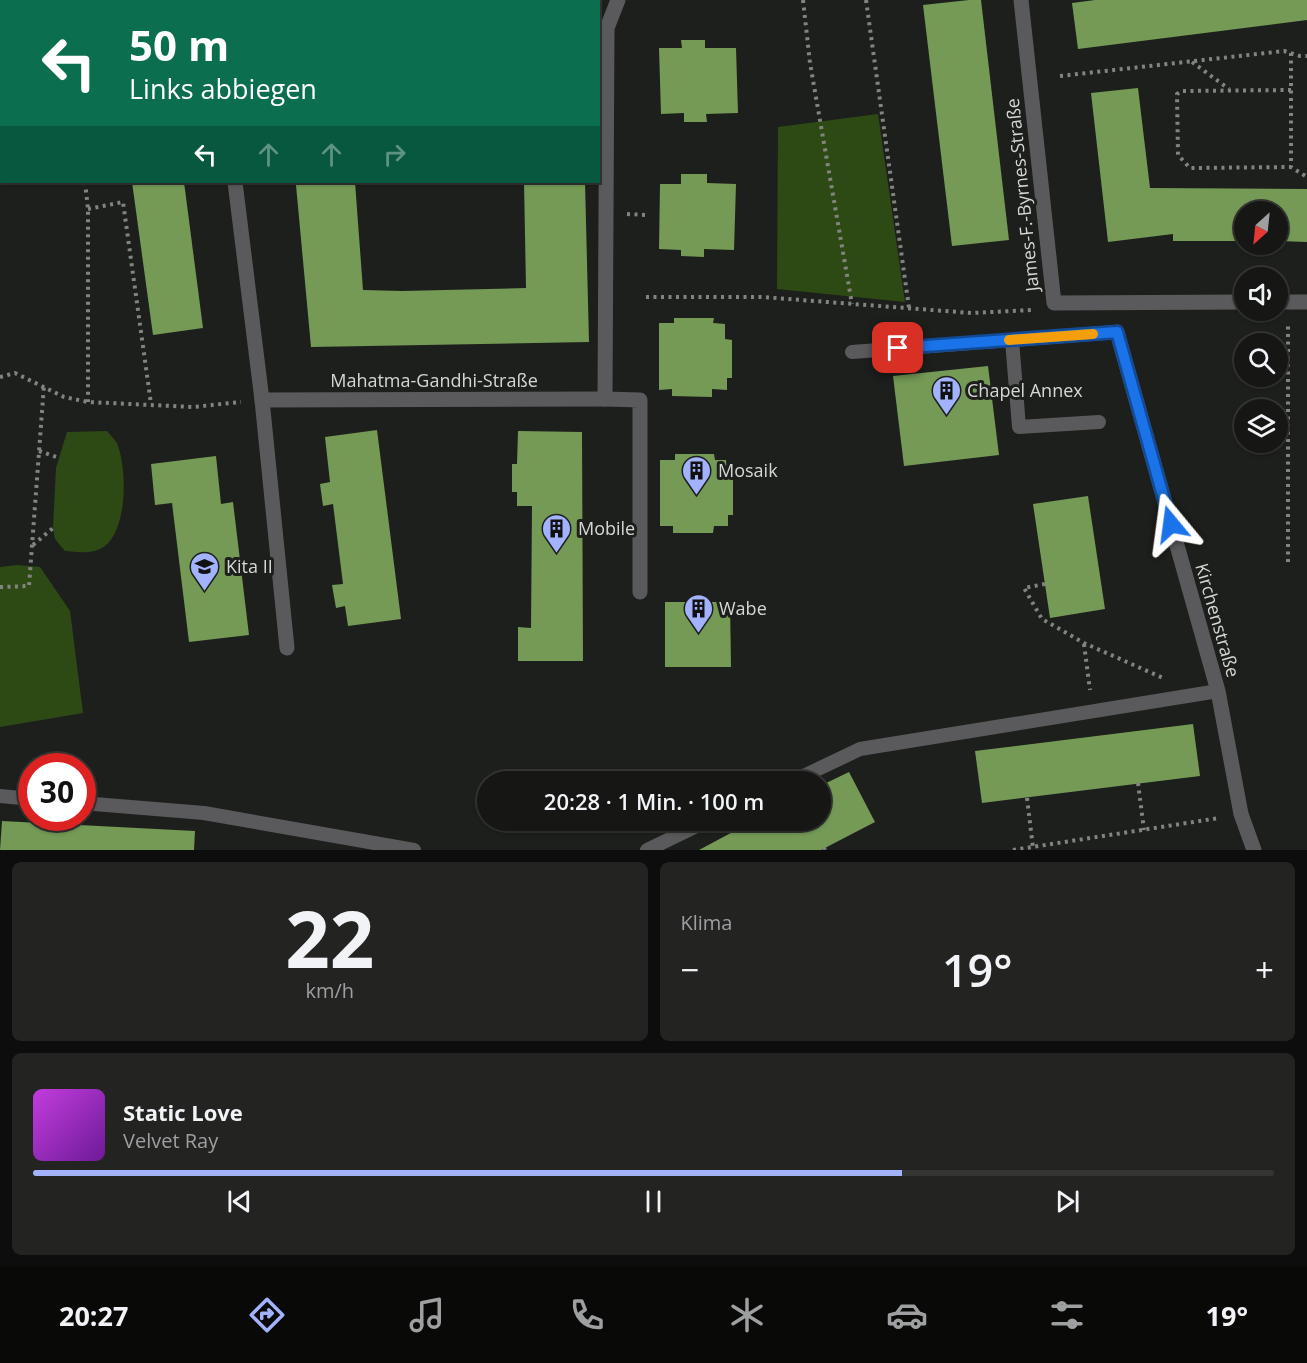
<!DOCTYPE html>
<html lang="de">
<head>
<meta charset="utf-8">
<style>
	body { margin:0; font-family:"Open Sans",sans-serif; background:#232422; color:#f1f3f6; height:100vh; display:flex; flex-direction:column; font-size:22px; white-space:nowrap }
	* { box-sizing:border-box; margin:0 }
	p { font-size:20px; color:#9e9fa0 }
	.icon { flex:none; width:33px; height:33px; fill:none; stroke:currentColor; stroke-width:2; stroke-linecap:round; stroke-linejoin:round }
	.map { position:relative; height:850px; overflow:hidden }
	.details { display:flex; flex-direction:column; gap:12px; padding:12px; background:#0c0d0c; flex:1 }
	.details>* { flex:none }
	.top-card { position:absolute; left:0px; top:0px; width:600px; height:183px; box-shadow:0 2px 4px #0004,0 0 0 2px #353634; background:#0b6e4f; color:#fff; overflow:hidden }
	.needle { width:39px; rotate:207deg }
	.tools { position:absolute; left:1234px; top:201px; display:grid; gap:12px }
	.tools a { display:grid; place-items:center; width:54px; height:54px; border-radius:50%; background:#161715; box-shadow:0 2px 4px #0004,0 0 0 2px #353634; font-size:30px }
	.speed { position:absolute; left:18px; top:753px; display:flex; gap:12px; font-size:30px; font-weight:700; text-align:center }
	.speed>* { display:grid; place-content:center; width:78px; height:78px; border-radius:50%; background:#161715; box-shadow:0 2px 4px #0004,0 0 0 2px #353634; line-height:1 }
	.speed .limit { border:9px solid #d22; background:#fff; color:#111 }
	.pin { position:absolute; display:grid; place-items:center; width:51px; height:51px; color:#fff; margin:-26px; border-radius:12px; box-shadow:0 3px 9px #0006 }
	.me { position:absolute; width:66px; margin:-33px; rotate:344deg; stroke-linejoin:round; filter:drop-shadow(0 0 4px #0008) }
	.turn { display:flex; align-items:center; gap:21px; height:126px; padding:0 30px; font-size:27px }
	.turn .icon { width:78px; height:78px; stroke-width:2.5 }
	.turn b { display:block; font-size:42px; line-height:51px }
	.lanes { display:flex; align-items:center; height:57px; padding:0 30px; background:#0003; justify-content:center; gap:30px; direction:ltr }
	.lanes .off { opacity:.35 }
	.big { font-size:45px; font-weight:600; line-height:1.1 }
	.details .card { flex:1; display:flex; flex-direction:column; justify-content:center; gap:9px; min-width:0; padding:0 21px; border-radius:9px; background:#232422 }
	.details .dial { align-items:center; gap:0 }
	.dial b { font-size:78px; line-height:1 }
	.song { display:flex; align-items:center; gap:18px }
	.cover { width:72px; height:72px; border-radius:9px; background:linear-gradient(135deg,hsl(290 70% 55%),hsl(280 70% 35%)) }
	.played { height:6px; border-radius:3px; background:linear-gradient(90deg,#a3b2fd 70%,#353634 70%) }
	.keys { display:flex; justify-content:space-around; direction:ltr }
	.heat { display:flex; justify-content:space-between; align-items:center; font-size:33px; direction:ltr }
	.details .tiles { flex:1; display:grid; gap:12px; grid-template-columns:1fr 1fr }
	.card:last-child { grid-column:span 2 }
	.trip { position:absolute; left:477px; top:771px; width:354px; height:60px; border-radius:30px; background:#161715; box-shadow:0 2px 4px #0004,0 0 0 2px #353634; font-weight:600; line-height:60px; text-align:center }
	.menu { display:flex; height:96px; justify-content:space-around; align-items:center; background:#090908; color:#9e9fa0 }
	.menu .icon { width:42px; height:42px }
	.menu .on { color:#a3b2fd }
	.menu b { font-size:27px; color:#f1f3f6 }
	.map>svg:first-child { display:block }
</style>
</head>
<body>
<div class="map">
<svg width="1307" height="850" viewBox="0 0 1307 850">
	<rect width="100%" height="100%" fill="#1d1f1c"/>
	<g fill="#2e4a14">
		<polygon points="878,114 905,302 777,289 778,127"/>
		<path d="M107,431C111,436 117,441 118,446C127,472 127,527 106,545C95,555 78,552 65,551L55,539L53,528L56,468L67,432Z"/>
		<polygon points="17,565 40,567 70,611 83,713 0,727 0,567"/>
	</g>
	<g fill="#749a56">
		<polygon points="969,0 981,0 1009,240 952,246 923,5"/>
		<polygon points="1095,0 1307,0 1307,20 1078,49 1072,3"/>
		<polygon points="681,40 705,40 705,48 736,48 738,113 706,114 707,122 684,122 684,113 661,114 659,48 682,48"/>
		<polygon points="1138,88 1150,188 1307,189 1307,242 1278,241 1278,212 1245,212 1245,241 1173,241 1173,234 1108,242 1091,93"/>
		<polygon points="681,174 707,174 707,183 736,184 734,250 704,249 704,257 681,256 681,250 659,249 660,184 681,184"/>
		<polygon points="132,182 184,182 203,328 153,335"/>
		<polygon points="331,182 355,182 363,290 402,291 526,288 524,182 585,182 589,342 311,347 296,185"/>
		<polygon points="674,318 714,318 713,323 725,324 725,339 732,340 732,378 727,378 727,390 712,389 712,397 672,396 672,389 659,390 659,323 674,323"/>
		<polygon points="988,366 999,455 904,466 893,376"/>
		<polygon points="377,430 401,619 348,626 345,606 336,608 332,585 343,584 333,504 323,506 320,484 330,482 325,437"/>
		<polygon points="518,431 582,432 583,661 518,661 518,627 531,628 532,506 517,506 517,492 512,492 512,464 517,464"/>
		<polygon points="675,454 714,454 715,460 726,460 727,476 733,476 733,515 728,515 728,526 714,526 713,533 673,533 673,526 660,526 660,460 675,460"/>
		<polygon points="216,456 221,504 233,502 249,635 189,642 172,503 155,505 151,464"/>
		<polygon points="1088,496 1105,609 1050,618 1033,504"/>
		<polygon points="665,602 730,602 731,667 665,667"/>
		<polygon points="1193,724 1200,776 982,803 975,751"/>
		<polygon points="849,772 875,822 821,850 699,850 755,820 820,820 820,786"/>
		<polygon points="2,821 195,831 194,850 0,850"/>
	</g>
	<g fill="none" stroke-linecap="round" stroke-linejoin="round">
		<g stroke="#828481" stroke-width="4" stroke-dasharray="3 4.5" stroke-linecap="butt">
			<polyline points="2,0 2,2"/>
			<polyline points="93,0 93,2"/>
			<polyline points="803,0 810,63 852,304"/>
			<polyline points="866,0 909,308"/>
			<polyline points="572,2 584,0"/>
			<polyline points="1291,53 1291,167 1307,177"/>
			<polyline points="1192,62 1229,89"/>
			<polyline points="0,71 2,71"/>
			<polyline points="1060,76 1284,51 1300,56 1307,56"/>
			<polyline points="1291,90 1182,91 1177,94 1178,155 1190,168 1291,167"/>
			<polyline points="85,182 88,209 88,402"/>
			<polyline points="88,209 123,202 151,404"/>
			<polyline points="627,214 647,215"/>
			<polyline points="646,297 762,297 971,313 1033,310"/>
			<polyline points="0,377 15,373 64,397 88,402 193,407 241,402"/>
			<polyline points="39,451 59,458"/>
			<polyline points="33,545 53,528"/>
			<polyline points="1288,562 1288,324"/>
			<polyline points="1045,584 1024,588 1042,619 1084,643 1163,678"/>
			<polyline points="0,587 29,586 44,385"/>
			<polyline points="1084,644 1090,690"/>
			<polyline points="1138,783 1144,830"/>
			<polyline points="1027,798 1033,848"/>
			<polyline points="824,848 825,850"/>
			<polyline points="1013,850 1219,818"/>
		</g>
		<g stroke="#5a5a5c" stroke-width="14">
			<polyline points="1012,340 1019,427 1099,422"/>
			<polyline points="852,352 1117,332"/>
			<polyline points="791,782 860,749 1218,691"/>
			<polyline points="0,796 32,799"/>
			<polyline points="82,803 204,813 414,850"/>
			<polyline points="647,850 709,820"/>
		</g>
		<g stroke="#5a5a5c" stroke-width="15">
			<polyline points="618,0 607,28 605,399 640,400 640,592"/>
			<polyline points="1021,0 1054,303 1245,302"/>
			<polyline points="225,2 225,0"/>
			<polyline points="235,182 262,400 605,399"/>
			<polyline points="1278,302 1307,302"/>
			<polyline points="1117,332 1218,691 1241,814 1254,850"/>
			<polyline points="262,400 287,648"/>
		</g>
	</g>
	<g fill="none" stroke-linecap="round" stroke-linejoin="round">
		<defs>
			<polyline id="route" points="898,348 1117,332 1171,524"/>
		</defs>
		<use href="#route" stroke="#114b97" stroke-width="15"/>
		<use href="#route" stroke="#1a73e8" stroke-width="10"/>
		<polyline stroke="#f59e0b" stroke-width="10" points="1009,340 1093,334"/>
	</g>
	<defs>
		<symbol id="building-pin" viewBox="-11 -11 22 30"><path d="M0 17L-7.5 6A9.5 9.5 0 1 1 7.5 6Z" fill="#a3b2fd" stroke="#1d1f1c"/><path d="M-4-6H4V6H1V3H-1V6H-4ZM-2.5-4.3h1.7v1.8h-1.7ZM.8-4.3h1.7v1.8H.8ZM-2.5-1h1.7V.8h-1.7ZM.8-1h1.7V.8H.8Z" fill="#111"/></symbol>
		<symbol id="school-pin" viewBox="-11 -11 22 30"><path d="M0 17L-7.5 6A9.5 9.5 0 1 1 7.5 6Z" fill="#a3b2fd" stroke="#1d1f1c"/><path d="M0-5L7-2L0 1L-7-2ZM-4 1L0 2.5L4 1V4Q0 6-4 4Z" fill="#111"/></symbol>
	</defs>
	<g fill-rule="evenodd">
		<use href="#building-pin" x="930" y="374" width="33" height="45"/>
		<use href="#building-pin" x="680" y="454" width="33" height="45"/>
		<use href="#building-pin" x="540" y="512" width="33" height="45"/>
		<use href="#school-pin" x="188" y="550" width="33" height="45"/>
		<use href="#building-pin" x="682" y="592" width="33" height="45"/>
	</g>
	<g text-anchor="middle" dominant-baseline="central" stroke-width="6" stroke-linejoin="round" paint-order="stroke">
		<g font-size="18" fill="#d6d7d5" stroke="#1d1f1c">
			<text transform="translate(1022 195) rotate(-96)">James-F.-Byrnes-Straße</text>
			<text x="434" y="380">Mahatma-Gandhi-Straße</text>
			<text transform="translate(1218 620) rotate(74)">Kirchenstraße</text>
		</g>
		<g font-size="18" fill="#d6d7d5" stroke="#1d1f1c" text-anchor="start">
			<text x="967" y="390">Chapel Annex</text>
			<text x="718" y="470">Mosaik</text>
			<text x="578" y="528">Mobile</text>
			<text x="226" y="566">Kita II</text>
			<text x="719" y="608">Wabe</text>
		</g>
	</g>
</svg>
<div class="tools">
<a><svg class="needle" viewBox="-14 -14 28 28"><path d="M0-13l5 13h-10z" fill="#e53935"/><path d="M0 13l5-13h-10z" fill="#9e9fa0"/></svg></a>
<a><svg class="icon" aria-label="sound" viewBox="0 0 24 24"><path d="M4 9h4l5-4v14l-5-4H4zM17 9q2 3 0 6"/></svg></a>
<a><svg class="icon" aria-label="search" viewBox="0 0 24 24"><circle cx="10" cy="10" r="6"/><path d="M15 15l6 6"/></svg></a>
<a><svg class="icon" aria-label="layers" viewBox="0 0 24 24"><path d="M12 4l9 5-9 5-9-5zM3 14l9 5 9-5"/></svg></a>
</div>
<div class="speed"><div class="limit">30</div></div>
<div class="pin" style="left:898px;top:348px;background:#d93025"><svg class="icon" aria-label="arrive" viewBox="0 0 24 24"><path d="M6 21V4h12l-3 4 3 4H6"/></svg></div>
<svg class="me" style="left:1171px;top:524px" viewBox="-20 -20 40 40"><path d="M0-17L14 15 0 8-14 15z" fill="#1a73e8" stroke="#fff" stroke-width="4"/></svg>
<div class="trip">20:28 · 1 Min. · 100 m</div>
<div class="top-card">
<div class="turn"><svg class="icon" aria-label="left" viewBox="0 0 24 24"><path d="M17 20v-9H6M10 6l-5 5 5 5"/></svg><div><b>50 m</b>Links abbiegen</div></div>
<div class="lanes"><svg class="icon" aria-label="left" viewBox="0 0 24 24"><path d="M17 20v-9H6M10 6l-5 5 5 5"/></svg><svg class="icon off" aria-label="ahead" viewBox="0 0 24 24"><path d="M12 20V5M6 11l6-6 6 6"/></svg><svg class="icon off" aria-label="ahead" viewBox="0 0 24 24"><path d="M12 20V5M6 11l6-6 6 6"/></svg><svg class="icon off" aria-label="right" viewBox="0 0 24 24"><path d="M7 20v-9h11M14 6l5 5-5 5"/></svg></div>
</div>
</div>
<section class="details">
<div class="tiles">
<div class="card dial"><b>22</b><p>km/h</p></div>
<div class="card"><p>Klima</p>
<div class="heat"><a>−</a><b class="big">19°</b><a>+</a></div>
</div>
<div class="card">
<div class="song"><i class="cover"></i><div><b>Static Love</b><p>Velvet Ray</p></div></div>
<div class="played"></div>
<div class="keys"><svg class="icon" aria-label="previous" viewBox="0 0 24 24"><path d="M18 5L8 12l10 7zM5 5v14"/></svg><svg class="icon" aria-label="pause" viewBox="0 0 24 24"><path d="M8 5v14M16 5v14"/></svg><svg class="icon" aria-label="next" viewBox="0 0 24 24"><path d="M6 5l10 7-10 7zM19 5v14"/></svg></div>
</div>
</div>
</section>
<nav class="menu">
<b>20:27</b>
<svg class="icon on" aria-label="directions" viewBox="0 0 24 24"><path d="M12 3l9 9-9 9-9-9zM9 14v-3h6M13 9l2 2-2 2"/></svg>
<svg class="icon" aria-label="music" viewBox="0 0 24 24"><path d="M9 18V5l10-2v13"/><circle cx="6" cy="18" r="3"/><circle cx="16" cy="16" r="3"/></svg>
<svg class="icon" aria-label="phone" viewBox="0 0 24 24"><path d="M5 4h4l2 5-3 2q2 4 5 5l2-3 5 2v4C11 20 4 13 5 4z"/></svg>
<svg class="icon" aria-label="climate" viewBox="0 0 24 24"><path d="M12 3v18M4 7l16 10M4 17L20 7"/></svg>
<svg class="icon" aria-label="car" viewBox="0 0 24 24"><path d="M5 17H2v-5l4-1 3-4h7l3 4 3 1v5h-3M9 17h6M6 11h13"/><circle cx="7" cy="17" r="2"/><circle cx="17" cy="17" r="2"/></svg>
<svg class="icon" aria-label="filters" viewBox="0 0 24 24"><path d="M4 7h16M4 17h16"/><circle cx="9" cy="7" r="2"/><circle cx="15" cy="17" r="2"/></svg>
<b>19°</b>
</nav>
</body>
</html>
